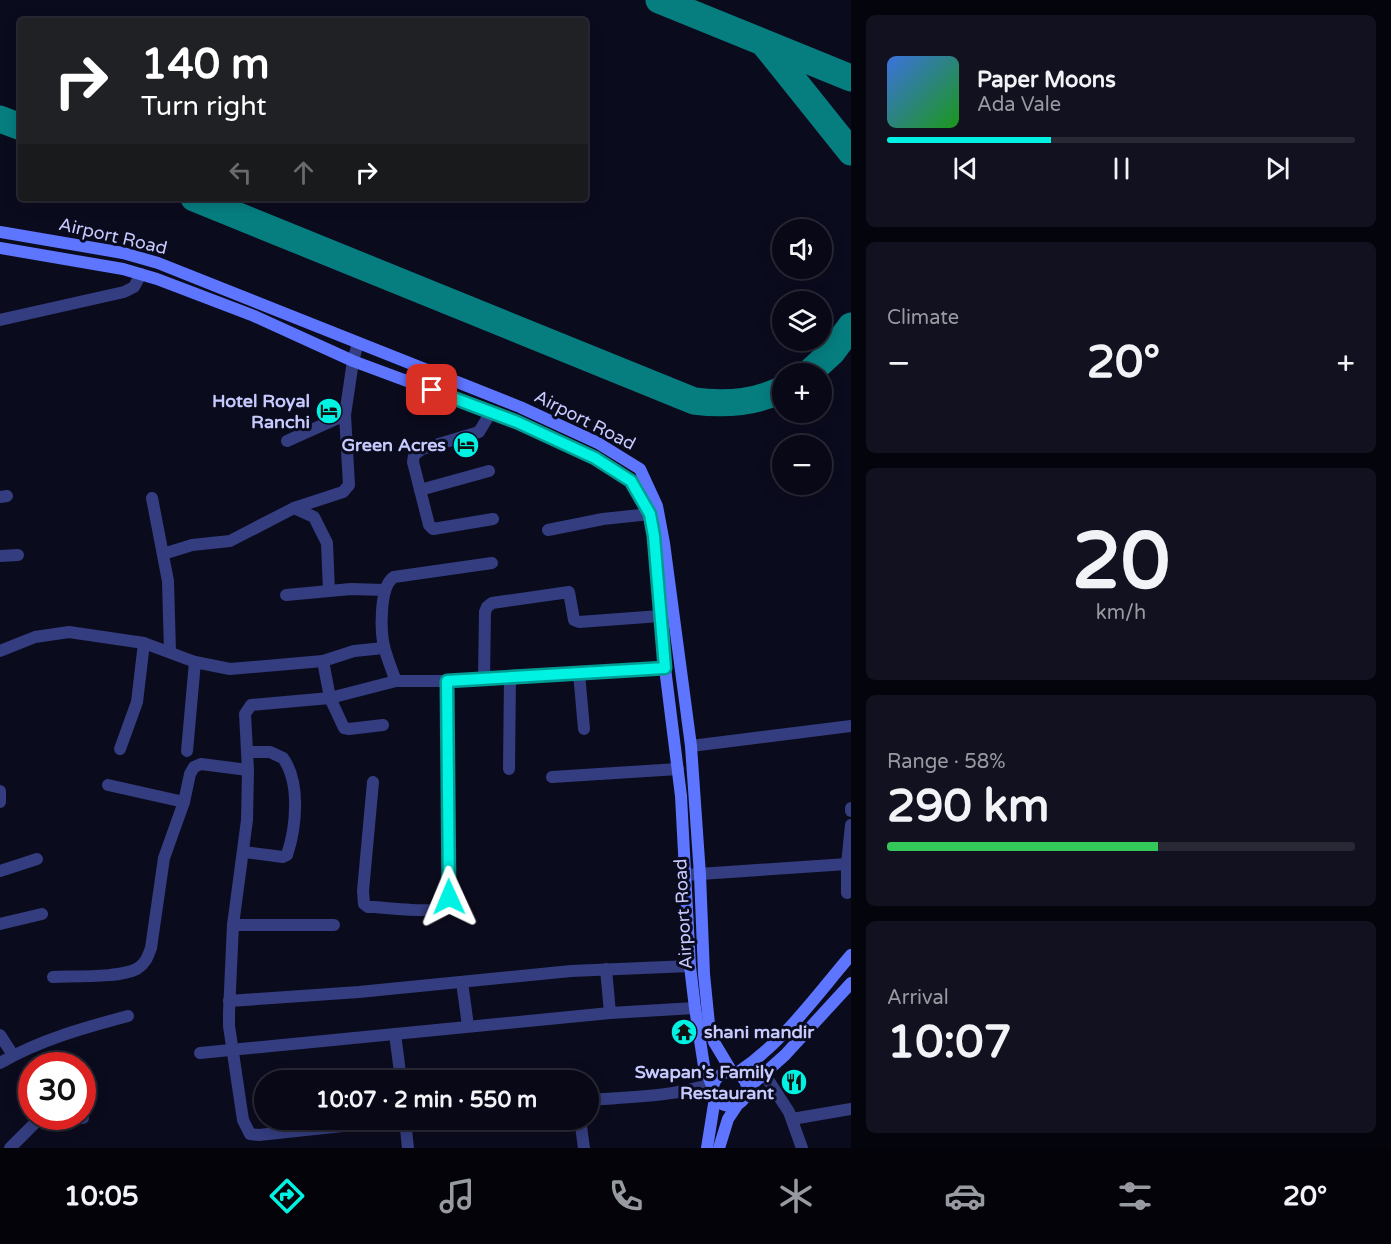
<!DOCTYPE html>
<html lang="en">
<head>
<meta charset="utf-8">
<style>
	body { margin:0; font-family:"Varela Round",sans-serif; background:#11111f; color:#f1f3f6; height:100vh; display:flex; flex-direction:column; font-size:22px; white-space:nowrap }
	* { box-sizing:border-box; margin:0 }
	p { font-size:20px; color:#989aa1 }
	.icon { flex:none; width:33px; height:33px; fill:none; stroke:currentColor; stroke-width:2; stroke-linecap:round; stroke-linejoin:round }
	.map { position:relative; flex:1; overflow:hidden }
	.drawer { display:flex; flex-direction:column; gap:15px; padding:15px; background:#04040c; width:540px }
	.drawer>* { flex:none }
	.hud { position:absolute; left:18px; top:18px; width:570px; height:183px; border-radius:6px; box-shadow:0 3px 15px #0003,0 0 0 2px #292935; background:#202124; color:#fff; overflow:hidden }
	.buttons { position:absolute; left:772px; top:219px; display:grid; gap:12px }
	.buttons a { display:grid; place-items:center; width:60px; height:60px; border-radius:50%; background:#080816; box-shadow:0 3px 15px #0003,0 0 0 2px #292935; font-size:30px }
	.speed { position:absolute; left:18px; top:1052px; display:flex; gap:12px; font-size:30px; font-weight:700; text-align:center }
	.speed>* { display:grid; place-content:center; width:78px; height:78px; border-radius:50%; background:#080816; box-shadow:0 3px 15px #0003,0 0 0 2px #292935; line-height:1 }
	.speed .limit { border:9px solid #d22; background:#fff; color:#111 }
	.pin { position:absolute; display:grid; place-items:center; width:51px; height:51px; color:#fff; margin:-26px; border-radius:12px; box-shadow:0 3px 9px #0006 }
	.me { position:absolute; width:66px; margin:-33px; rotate:359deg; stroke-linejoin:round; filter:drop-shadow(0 0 4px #0008) }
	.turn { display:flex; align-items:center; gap:21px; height:126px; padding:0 24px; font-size:27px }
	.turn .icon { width:78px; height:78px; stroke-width:2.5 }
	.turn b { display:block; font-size:42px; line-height:51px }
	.lanes { display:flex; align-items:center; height:57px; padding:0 24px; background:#0003; justify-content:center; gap:30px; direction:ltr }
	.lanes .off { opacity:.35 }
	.big { font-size:45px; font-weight:700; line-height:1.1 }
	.drawer .tile { flex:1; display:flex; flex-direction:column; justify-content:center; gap:9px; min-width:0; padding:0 21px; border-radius:9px; background:#11111f }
	.drawer .dial { align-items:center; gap:0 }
	.dial b { font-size:78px; line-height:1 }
	.song { display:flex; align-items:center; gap:18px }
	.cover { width:72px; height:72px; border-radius:9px; background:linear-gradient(135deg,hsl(220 70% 55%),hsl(120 70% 35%)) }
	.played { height:6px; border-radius:3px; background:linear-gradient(90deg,#00f2e3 35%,#292935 35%) }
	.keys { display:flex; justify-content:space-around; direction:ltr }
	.heat { display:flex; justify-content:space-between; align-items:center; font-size:33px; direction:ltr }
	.charge { height:9px; border-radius:4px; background:linear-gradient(90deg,#34c759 58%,#292935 0) }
	.trip { position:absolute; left:254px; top:1070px; width:345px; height:60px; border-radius:30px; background:#080816; box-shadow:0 3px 15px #0003,0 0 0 2px #292935; font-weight:700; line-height:60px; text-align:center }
	.tabs { display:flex; height:96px; justify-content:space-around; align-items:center; background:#030309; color:#989aa1 }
	.tabs .icon { width:42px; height:42px }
	.tabs .selected { color:#00f2e3 }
	.tabs b { font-size:27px; color:#f1f3f6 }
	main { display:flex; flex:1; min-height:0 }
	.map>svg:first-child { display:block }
</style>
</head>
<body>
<main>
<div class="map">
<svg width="851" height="1148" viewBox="0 0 851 1148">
	<rect width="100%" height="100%" fill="#0b0b1e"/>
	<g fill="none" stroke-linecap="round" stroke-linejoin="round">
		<g stroke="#067e80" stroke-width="27">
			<polyline points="659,0 851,78"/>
			<polyline points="766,46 851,152"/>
			<polyline points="0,119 21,127"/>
			<path d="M194,198L694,401C725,405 755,403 783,389"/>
			<polyline points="808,374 832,352 851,326"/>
		</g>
		<g stroke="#343d7f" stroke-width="12">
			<polyline points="0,320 124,292 134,287 141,274"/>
			<polyline points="491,412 479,432 422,449 414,455 413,462 429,525 433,529 493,519"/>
			<polyline points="287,441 345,415 353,361 358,343"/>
			<polyline points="420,490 489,471"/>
			<polyline points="0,497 7,496"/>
			<polyline points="152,498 168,581 170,652"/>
			<polyline points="294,508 314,517 327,543 329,591"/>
			<polyline points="548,530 603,519 650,514"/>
			<polyline points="163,554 192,545 230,541 294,508 343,492 349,485 345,415"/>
			<polyline points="0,556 18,555"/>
			<polyline points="286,595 351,589 385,590"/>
			<polyline points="0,651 35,637 69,632 144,643 195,662 230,669 323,661 354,651 384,648"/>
			<polyline points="323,661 330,698 396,681 469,681 510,676 665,668"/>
			<polyline points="579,673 584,729"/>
			<polyline points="484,679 485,612 487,607 492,603 569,592 574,620 579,622 660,616"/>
			<path d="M396,681C392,671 388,660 385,650C380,634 379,586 394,577L492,563"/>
			<polyline points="383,725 349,729 344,728 330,698 251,705 245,714 248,770 247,820 233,925 229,1012 229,1026 243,1120 250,1134 259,1135 408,1119"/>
			<polyline points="691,746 851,726"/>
			<polyline points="120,749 137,702 144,643"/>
			<polyline points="187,751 195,662"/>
			<polyline points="509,769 510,676"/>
			<polyline points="552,777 678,769"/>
			<path d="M373,782L363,891L364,904L368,907H375C387,908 439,914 446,906C448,905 449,899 449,897L447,681"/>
			<polyline points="108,785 184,802"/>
			<polyline points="0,791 0,802"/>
			<polyline points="851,808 851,811"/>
			<path d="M244,852L283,857L287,855C296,828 301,783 283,758L270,752H247"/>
			<polyline points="0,871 37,859"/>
			<polyline points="685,875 847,864"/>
			<polyline points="847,893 847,864 851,825"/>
			<polyline points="0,924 42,914"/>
			<polyline points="233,925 334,925"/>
			<polyline points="606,969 610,1013"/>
			<path d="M53,977C72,976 124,978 138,968C146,963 148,956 151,948L164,858L184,802L190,774L194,767L201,764L248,770"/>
			<polyline points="462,982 468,1026"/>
			<polyline points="229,1001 359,992 571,971 690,966"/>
			<polyline points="395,1034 401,1080"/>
			<polyline points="0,1035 13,1055"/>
			<polyline points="200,1053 610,1013 695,1008"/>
			<path d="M0,1063C40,1040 83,1028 128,1016"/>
			<polyline points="765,1075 789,1112 802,1148"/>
			<path d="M588,1100C628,1097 672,1097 711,1084"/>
			<polyline points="76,1116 83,1118"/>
			<polyline points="405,1119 408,1148"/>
			<polyline points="580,1119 584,1148"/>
			<polyline points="792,1119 851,1109"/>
			<polyline points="10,1148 42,1116"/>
		</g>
		<g stroke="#5e75ff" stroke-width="12">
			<polyline points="0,232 123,253 158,263 520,407 598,443 640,469 657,506 664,543 691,746 700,875 704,974 709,1024 714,1042 732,1072"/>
			<polyline points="0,248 123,269 157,279 254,316 353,361 517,422 595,457 631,481 650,514 654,536 665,668 681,796 690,966 695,1008 704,1066 713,1088"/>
			<circle cx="730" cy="1089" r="17"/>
			<path d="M737,1073C784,1042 815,997 851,955"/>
			<polyline points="747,1089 785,1055 851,983"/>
			<polyline points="707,1148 715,1098"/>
			<polyline points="719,1148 728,1119 738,1104"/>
		</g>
	</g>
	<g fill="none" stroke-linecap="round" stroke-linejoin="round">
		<defs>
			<polyline id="route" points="432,390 517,422 595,458 631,481 650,514 654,536 665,668 447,681 449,897"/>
		</defs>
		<use href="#route" stroke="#009d94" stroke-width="15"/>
		<use href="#route" stroke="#00f2e3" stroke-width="10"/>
	</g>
	<defs>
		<symbol id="hotel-disc" viewBox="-11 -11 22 22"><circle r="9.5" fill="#00f2e3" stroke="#0b0b1e"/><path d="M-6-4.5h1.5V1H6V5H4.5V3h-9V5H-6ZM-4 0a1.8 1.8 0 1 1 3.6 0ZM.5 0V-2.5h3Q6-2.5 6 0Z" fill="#111"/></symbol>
		<symbol id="temple-disc" viewBox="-11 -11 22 22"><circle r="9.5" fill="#00f2e3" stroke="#0b0b1e"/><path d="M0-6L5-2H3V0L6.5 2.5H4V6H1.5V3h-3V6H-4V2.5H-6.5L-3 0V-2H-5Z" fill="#111"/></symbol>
		<symbol id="restaurant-disc" viewBox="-11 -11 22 22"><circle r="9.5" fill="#00f2e3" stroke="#0b0b1e"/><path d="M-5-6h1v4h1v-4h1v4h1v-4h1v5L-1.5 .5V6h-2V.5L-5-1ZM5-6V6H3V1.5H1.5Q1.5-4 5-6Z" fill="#111"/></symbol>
	</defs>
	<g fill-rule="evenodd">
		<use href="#hotel-disc" x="314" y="396" width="30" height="30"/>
		<use href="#hotel-disc" x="451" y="430" width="30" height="30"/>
		<use href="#temple-disc" x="669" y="1017" width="30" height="30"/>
		<use href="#restaurant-disc" x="779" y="1067" width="30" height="30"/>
	</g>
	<g text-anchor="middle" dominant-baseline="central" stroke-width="6" stroke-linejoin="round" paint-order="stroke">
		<g font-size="18" fill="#c7caff" stroke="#0b0b1e">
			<text transform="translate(113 236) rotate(13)">Airport Road</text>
			<text transform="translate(585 420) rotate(27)">Airport Road</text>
			<text transform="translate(683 914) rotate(-93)">Airport Road</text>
		</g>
		<g font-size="18" font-weight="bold" fill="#c7caff" stroke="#0b0b1e" text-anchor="end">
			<text x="310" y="401">Hotel Royal<tspan x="310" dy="21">Ranchi</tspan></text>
			<text x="446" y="445">Green Acres</text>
			<text x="704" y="1032" text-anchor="start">shani mandir</text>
			<text x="774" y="1072">Swapan's Family<tspan x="774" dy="21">Restaurant</tspan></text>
		</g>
	</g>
</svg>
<div class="buttons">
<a><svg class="icon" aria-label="sound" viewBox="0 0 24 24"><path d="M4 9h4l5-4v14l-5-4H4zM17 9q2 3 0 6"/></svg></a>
<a><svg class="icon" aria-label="layers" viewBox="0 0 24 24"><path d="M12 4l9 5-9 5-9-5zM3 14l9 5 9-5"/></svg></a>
<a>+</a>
<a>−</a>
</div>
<div class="speed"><div class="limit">30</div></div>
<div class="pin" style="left:432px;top:390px;background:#d93025"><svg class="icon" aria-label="arrive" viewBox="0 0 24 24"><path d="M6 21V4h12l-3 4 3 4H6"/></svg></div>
<svg class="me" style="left:449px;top:897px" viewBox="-20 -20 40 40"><path d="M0-17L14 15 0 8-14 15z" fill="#00f2e3" stroke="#fff" stroke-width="4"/></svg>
<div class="trip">10:07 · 2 min · 550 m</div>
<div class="hud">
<div class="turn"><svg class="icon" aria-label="right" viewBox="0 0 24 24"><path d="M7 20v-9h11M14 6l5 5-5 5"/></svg><div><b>140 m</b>Turn right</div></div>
<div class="lanes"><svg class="icon off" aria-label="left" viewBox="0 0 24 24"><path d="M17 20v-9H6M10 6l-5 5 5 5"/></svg><svg class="icon off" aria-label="ahead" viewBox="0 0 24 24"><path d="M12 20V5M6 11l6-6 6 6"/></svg><svg class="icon" aria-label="right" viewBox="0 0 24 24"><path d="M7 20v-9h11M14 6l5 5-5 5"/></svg></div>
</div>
</div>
<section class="drawer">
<div class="tile">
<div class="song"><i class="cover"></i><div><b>Paper Moons</b><p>Ada Vale</p></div></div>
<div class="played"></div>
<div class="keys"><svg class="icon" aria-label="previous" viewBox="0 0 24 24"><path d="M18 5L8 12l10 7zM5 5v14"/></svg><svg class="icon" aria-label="pause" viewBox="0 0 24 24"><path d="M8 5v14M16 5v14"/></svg><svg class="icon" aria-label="next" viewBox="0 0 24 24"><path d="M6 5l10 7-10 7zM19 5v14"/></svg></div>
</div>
<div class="tile"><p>Climate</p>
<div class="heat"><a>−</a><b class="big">20°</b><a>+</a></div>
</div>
<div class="tile dial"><b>20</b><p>km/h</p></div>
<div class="tile"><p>Range · 58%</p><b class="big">290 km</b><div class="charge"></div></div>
<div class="tile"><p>Arrival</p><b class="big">10:07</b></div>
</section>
</main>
<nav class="tabs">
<b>10:05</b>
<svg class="icon selected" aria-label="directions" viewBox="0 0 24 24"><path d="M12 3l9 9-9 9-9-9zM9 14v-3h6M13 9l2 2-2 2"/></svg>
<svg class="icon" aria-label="music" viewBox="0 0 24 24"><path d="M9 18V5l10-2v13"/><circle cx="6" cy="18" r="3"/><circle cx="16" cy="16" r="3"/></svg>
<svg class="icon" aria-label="phone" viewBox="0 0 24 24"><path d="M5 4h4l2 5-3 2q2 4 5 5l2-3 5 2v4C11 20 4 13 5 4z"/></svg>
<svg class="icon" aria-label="climate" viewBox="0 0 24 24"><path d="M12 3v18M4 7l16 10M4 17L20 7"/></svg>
<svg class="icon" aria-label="car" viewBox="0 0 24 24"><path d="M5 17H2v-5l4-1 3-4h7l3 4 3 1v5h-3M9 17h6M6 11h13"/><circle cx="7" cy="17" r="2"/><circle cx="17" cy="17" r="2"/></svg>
<svg class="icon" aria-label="filters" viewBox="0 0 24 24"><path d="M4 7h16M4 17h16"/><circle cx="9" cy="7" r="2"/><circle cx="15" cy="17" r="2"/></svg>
<b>20°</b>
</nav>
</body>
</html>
